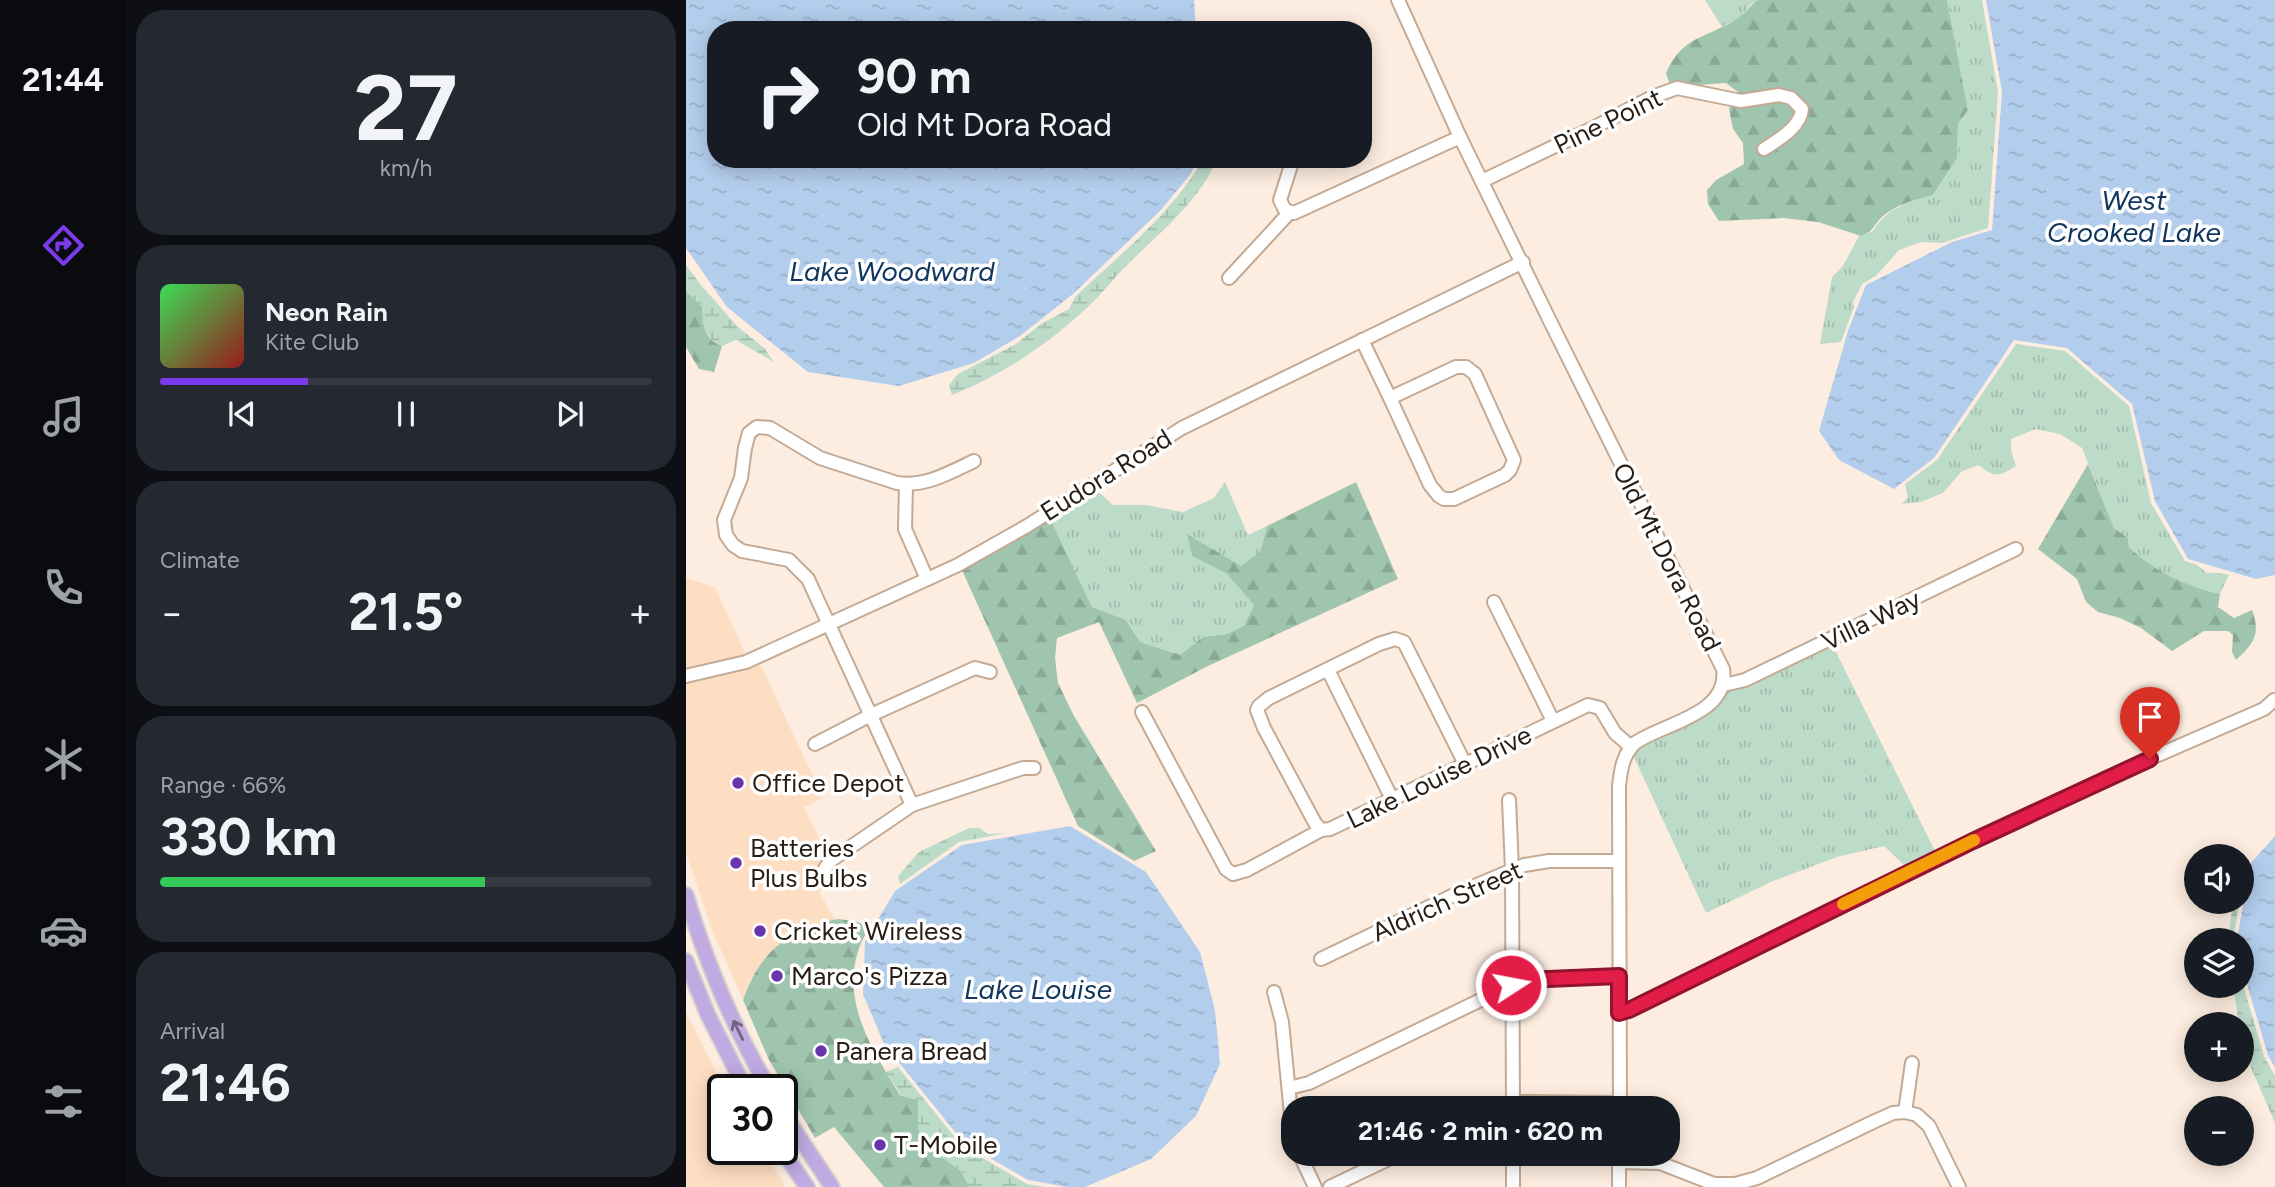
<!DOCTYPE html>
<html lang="en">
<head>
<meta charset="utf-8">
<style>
	body { margin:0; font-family:Figtree,sans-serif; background:#242831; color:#f1f3f6; height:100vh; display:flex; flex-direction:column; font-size:26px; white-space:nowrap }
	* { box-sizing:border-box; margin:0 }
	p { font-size:23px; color:#9ea1a6 }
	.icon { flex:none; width:38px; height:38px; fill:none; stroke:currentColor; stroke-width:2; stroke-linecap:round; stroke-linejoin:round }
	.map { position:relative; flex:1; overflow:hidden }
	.side { display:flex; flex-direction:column; gap:10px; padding:10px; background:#0d0f14; width:560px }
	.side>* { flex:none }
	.banner { position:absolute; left:21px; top:21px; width:665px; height:147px; border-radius:28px; box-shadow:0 4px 18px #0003; background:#171b24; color:#f1f3f6; overflow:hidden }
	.buttons { position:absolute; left:1498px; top:844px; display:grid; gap:14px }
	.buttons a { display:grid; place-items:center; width:70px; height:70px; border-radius:50%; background:#171b24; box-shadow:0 4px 18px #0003; font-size:35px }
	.speed { position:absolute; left:21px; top:1074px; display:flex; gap:14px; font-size:35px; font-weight:700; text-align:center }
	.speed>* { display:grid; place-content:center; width:91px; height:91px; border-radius:50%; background:#171b24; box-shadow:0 4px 18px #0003; line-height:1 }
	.speed .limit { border:4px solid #111; border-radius:10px; background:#fff; color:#111 }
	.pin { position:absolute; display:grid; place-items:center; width:60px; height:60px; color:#fff; margin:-72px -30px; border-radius:50% 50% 50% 0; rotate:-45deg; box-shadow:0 0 7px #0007 }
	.pin .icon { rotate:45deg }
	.me { position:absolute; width:77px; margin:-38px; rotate:79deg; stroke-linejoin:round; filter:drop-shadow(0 0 5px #0008) }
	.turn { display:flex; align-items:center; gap:24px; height:147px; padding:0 35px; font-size:32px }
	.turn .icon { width:91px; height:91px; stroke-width:2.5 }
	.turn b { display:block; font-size:49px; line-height:60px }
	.big { font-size:52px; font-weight:700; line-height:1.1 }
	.side .tile { flex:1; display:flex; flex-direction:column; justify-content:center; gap:10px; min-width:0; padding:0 24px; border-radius:28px; background:#242831 }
	.side .dial { align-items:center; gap:0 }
	.dial b { font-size:91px; line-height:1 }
	.song { display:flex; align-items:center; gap:21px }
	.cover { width:84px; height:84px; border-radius:10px; background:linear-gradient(135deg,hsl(130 70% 55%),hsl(0 70% 35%)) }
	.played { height:7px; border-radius:4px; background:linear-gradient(90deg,#7c3aed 30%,#363941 30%) }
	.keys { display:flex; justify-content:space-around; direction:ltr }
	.heat { display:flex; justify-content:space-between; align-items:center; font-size:38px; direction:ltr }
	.charge { height:10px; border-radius:5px; background:linear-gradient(90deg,#34c759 66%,#363941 0) }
	.trip { position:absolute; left:595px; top:1096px; width:399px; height:70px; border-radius:28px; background:#171b24; box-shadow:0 4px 18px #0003; font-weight:700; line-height:70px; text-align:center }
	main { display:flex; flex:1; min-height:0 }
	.tabs { display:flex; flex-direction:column; width:126px; justify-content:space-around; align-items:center; background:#090b0e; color:#9ea1a6 }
	.tabs .icon { width:49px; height:49px }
	.tabs .active { color:#7c3aed }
	.tabs b { font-size:32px; color:#f1f3f6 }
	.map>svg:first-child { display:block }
</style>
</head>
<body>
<main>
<nav class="tabs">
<b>21:44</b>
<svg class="icon active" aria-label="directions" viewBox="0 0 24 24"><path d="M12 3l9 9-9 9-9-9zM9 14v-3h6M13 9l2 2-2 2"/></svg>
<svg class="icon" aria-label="music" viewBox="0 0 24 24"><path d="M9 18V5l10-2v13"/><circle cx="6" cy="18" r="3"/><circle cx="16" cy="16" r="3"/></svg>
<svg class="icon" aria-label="phone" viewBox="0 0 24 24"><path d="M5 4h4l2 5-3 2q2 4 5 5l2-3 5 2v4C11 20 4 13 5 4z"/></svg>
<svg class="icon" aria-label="climate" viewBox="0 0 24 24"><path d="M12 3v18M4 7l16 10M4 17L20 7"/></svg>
<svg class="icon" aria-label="car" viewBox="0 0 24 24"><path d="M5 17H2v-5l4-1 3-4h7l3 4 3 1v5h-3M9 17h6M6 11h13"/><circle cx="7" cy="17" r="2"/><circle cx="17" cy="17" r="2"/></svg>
<svg class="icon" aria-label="filters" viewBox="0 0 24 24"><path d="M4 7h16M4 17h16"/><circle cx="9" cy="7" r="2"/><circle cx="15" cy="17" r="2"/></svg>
</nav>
<section class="side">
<div class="tile dial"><b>27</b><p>km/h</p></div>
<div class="tile">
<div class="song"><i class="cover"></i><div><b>Neon Rain</b><p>Kite Club</p></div></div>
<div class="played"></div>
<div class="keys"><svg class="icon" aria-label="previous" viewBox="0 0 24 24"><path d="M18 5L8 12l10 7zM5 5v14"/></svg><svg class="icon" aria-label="pause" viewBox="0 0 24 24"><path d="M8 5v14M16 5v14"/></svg><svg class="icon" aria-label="next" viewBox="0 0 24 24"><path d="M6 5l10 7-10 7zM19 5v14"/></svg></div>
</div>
<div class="tile"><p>Climate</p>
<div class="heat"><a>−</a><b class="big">21.5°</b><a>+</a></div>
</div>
<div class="tile"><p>Range · 66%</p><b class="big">330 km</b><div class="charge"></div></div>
<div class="tile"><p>Arrival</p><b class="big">21:46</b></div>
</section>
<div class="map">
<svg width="1589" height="1187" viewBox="0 0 1589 1187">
	<defs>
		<pattern id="grass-tufts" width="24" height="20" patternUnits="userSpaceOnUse" patternTransform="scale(1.75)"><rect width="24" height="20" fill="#bddbc9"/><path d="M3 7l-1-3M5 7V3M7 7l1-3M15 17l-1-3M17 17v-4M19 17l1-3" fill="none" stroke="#a2bcac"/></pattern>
		<pattern id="forest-firs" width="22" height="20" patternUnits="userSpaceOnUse" patternTransform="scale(1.75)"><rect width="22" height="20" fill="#9fc5ae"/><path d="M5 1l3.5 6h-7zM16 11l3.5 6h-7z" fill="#89a995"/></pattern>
		<pattern id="wetland-marsh" width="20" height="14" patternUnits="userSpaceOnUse" patternTransform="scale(1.75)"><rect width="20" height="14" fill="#bddbc9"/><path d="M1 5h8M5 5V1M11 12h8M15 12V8" fill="none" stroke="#a2bcac"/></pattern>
		<pattern id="water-ripples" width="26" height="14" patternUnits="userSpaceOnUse" patternTransform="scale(1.75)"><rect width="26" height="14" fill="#b3cdec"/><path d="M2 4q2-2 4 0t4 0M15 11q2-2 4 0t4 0" fill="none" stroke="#9ab0ca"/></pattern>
	</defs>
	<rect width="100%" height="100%" fill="#fdede0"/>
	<g fill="#fedec3">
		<polygon points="0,578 29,587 60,655 67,655 0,672"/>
		<polygon points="73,661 137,798 118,807 151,875 148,881 133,891 149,920 127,924 101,937 80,956 63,981 57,1000 26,930 0,853 0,680"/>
		<polygon points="0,1012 39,1090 37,1090 37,1150 76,1150 100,1187 0,1187"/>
	</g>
	<g fill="url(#grass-tufts)">
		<polygon points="1019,0 1072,0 1064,5 1055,17 1036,27"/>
		<path d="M1261,0H1296L1312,92L1302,228L1256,243L1235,242L1213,250L1191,275L1176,284L1167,302L1168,307L1155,342L1134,344L1146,277L1157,266L1173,236L1187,231C1200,208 1223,202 1247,195L1271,158L1272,124L1282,110Z"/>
		<path d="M1330,344L1379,351L1443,406L1465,503L1499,561L1511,565L1521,573H1535L1543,575L1534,594C1502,587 1466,571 1443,547L1442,538L1428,528L1396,448L1374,434L1350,429L1325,439V450L1330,466C1313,476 1309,479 1293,465L1276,471L1257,493L1235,502L1215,504L1222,498L1219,484L1251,460Z"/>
		<polygon points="539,482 562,535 581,526 576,551 555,566 502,535 506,556 541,574 568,605 558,626 541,634 517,637 494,655 454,642 440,620 406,607 363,516 408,488 427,505 460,505 497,512 528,498"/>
		<polygon points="1142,636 1249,851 1220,867 1198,846 1151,857 1087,881 1020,913 946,753 952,746 1032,702 1042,687"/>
	</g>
	<g fill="url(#forest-firs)">
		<path d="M1072,0H1261L1282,110L1272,124L1271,158L1247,195C1229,200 1208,205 1195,218C1186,227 1190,229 1175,236L1132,222L1097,218L1033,221L1022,204L1021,190L1030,180L1058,164L1057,143L1047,129L1043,109L1052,92L1040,83C1020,84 1002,88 983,82L980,73C998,33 1022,39 1052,18C1060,13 1064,5 1072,0Z"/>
		<path d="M0,291L16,306C18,325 16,338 36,346L28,372L13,369L0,347Z"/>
		<path d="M1402,464L1428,528L1442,538L1443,547C1467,571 1502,587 1534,594L1532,607L1548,618L1566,610C1575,634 1568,644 1550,660L1546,652L1547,635L1542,631H1518L1486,651L1455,628L1434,618L1412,612L1400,602L1391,579L1352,549Z"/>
		<polygon points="670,482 712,579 522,666 451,703 413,622 371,638 369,658 372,683 388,716 470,851 448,861 392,826 275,568 363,516 406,607 440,620 454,642 494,655 517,637 541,634 558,626 568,605 541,574 506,556 501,534 555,566 575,551 581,526"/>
		<path d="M152,919L168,921L184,926C146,987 181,1042 214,1095L232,1100V1129L247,1151L274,1170L284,1187H198L148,1127L129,1138L83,1060L57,1000C73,952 103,929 152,919Z"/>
	</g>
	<g fill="url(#wetland-marsh)">
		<path d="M517,159H531C514,200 476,231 445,261C432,273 421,288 408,301C367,341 320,373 266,395L263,385L272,374L330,344L355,324L383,309L389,297C434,254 486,214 517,159Z"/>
		<path d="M0,265L14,284L51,326L78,348L88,362L50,340L36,346C18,339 17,324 16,306L0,291Z"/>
		<polygon points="283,828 293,828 302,834 321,833 273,842 214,884 212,876 233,852"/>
		<polygon points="1547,901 1554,901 1547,940 1542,940"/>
		<polygon points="1556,981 1578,1056 1589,1076 1589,1123 1556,1047 1556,1024 1553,1024 1547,985 1556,985"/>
		<polygon points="212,1067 275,1145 341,1184 359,1187 284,1187 274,1170 247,1151 232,1129 232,1100 215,1095 200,1072"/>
	</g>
	<g fill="url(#water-ripples)">
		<polygon points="0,0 508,0 510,30 30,30 30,159 513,159 503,176 474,211 387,294 334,336 288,363 213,386 122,372 41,307 0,248"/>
		<polygon points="1300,0 1589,0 1589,575 1570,579 1502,559 1469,501 1446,404 1381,348 1328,340 1248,458 1208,489 1153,460 1133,431 1162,331 1180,285 1266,242 1306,230 1316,92"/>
		<polygon points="384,826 460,872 514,952 529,1010 534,1064 510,1116 465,1159 399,1187 381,1187 342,1180 278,1143 198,1044 177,994 179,941 209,891 276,845"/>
		<polygon points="1589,836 1589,1068 1582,1055 1556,968 1556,940 1551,940 1564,864"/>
	</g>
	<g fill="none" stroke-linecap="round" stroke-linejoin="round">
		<defs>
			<g id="minor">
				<path d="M712,0L774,137L864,321L1037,669C1044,714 978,723 949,743C936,756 935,770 933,786L934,1108"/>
				<polyline points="607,159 594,200 599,210 608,213 774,137"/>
				<path d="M796,181L905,129L966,97L991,88L1055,101L1093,95L1105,98L1116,109C1115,127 1092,140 1078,149"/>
				<polyline points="543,278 604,212"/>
				<polyline points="676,340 704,398"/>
				<polygon points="770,367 780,367 789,374 828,460 824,470 819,475 768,499 758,499 753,496 744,485 704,398"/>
				<polyline points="220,485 219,529 241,579"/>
				<polyline points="808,602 867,721"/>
				<polyline points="642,670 706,799"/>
				<polyline points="0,676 60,662 272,565 341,526 496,428 837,262"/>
				<polyline points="1038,685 1059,680 1330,549"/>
				<polyline points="456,712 540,869 547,874 561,870 635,830 644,829 902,705 914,708 929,733 945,747"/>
				<polyline points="129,744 185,715 289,668 304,672"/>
				<polyline points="823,800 826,869 827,1108"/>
				<path d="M226,805L122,579L103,560L56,551L47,545L40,535L38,520L55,478L59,448L63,433L71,427L84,428L134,458L211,483C239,487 263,473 288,461"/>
				<polyline points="635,830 629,823 578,728 571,710 573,706 583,698 693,644 709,639 718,642 779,764"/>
				<polyline points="135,875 144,861 226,805 337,768 348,768"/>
				<polyline points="635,959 772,893 838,865 863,861 933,861"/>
				<polyline points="588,992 596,1022 607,1135"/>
				<polyline points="933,1013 957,1004 1287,840 1440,769 1578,709 1588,700"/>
				<polyline points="603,1088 623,1083 836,980 933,976"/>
				<polyline points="808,1108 827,1102 934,1103"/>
				<polyline points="1219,1112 1226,1063"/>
				<polyline points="613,1153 629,1187"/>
				<polyline points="933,1162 974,1163 1028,1184 1049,1184 1071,1178 1187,1122 1207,1113 1219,1112 1231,1115 1243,1126 1273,1187"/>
				<polyline points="644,1187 715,1153"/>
				<polyline points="827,1187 827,1153"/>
				<polyline points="933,1187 933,1153"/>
			</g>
			<g id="major">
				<path d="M0,895C20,963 48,1029 84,1090"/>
				<polyline points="0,961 22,1015 60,1090"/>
				<polyline points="96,1111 146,1187"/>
				<polyline points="96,1150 121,1187"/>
			</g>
		</defs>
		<use href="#minor" stroke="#c3aa95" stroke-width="16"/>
		<use href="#major" stroke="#d4d2d0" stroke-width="18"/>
		<use href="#minor" stroke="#fff" stroke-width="12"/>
		<use href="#major" stroke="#c1a9e2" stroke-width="14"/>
	</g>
	<defs><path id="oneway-shaft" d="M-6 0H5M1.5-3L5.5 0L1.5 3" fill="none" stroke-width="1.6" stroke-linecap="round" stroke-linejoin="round" transform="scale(1.75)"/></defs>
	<use stroke="#74637c" href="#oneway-shaft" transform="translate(52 1030) rotate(-116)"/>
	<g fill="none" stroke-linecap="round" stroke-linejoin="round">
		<defs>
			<polyline id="route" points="825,985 836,980 933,976 933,1013 943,1010 1287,841 1464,759"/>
		</defs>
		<use href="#route" stroke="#92132f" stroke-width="18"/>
		<use href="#route" stroke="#e11d48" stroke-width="12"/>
		<polyline stroke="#f59e0b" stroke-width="12" points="1157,904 1288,840"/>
	</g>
	<g fill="#6935ac" stroke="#fefefe" stroke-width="2.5">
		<circle cx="52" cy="783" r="7"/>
		<circle cx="50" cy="863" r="7"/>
		<circle cx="74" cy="931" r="7"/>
		<circle cx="91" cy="976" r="7"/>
		<circle cx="135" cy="1051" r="7"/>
		<circle cx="194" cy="1145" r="7"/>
	</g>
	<g text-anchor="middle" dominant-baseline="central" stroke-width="7" stroke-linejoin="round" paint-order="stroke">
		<g font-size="26" fill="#261d15" stroke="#fefefe">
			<text transform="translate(922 121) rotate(-26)">Pine Point</text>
			<text transform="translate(420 475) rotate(-32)">Eudora Road</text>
			<text transform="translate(981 557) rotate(63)">Old Mt Dora Road</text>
			<text transform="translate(1185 620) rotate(-26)">Villa Way</text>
			<text transform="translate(753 777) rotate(-26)">Lake Louise Drive</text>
			<text transform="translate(761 901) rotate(-24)">Aldrich Street</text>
		</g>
		<g font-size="26" fill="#261d15" stroke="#fefefe" text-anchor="start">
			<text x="66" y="783">Office Depot</text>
			<text x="64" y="848">Batteries<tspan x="64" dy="30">Plus Bulbs</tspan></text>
			<text x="88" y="931">Cricket Wireless</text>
			<text x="105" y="976">Marco's Pizza</text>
			<text x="149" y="1051">Panera Bread</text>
			<text x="208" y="1145">T-Mobile</text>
		</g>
		<g font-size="28" font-style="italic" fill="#10365e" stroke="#fefefe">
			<text x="1448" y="200">West<tspan x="1448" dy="32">Crooked Lake</tspan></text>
			<text x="206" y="271">Lake Woodward</text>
			<text x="352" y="989">Lake Louise</text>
		</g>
	</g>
</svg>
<div class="buttons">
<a><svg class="icon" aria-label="sound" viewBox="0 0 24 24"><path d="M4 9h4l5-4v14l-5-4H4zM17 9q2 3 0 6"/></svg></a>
<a><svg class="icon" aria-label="layers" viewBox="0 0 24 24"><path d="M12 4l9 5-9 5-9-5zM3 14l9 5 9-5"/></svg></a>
<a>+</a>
<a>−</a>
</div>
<div class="speed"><div class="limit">30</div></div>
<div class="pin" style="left:1464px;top:759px;background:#d93025"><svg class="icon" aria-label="arrive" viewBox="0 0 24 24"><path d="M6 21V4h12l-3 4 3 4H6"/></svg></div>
<svg class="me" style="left:825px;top:985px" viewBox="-20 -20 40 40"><circle r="17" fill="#e11d48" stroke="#fff" stroke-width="3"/><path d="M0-11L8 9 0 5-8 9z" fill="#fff"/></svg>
<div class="trip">21:46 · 2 min · 620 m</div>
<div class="banner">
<div class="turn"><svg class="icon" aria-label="right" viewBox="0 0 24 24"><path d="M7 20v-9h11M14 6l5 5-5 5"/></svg><div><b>90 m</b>Old Mt Dora Road</div></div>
</div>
</div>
</main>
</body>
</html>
